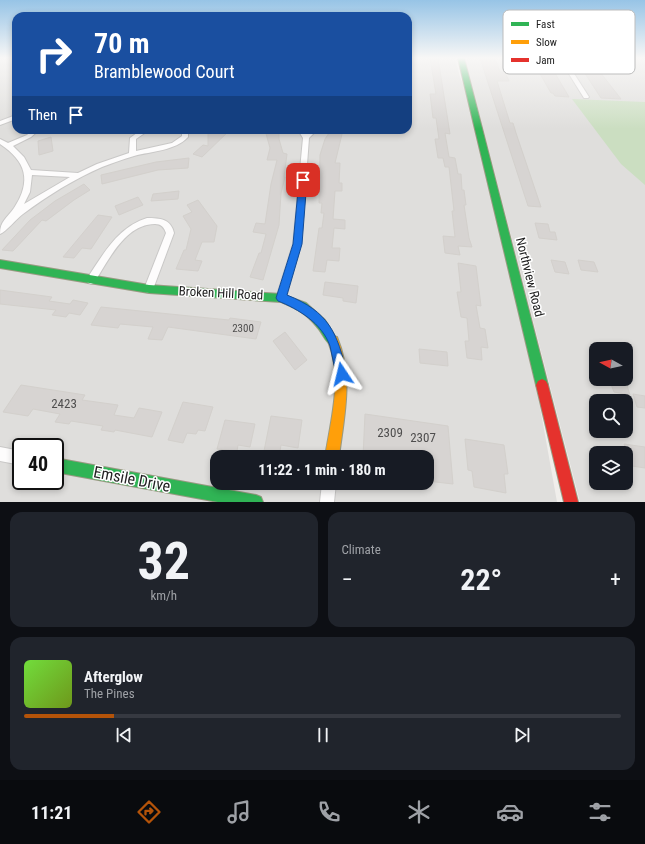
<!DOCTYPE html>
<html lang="en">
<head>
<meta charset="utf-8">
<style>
	body { margin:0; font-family:"Roboto Condensed",sans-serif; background:#20242c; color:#f1f3f6; height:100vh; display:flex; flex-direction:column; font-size:15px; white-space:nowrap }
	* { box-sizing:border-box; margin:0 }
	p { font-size:13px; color:#9ea1a6 }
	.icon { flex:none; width:22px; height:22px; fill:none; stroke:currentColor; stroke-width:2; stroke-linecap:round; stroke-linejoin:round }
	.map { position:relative; height:502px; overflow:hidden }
	.panel { display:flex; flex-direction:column; gap:10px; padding:10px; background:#0d0f14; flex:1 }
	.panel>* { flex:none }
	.guide { position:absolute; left:12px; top:12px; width:400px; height:122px; border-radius:12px; box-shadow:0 2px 6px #0003; background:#1a4fa0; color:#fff; overflow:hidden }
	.needle { width:26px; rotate:278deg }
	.buttons { position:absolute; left:589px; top:342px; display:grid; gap:8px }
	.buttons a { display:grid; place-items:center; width:44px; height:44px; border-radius:8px; background:#171b24; box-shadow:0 2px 6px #0003; font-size:20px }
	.speed { position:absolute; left:12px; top:438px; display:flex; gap:8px; font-size:20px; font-weight:700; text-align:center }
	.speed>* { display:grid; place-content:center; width:52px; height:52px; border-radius:50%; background:#171b24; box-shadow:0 2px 6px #0003; line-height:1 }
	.speed .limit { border:2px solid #111; border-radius:6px; background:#fff; color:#111 }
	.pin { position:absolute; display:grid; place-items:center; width:34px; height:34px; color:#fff; margin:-17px; border-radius:8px; box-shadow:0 2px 6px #0006 }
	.me { position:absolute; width:44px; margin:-22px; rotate:350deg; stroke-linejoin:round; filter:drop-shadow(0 0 3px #0008) }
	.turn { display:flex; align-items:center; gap:14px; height:84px; padding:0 16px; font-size:18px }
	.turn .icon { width:52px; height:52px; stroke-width:2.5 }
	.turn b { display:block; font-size:28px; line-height:34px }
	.then { display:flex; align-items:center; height:38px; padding:0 16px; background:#0003; gap:8px; font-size:15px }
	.big { font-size:30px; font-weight:700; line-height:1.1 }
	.panel .tile { flex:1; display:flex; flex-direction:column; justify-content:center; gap:6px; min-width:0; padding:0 14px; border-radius:12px; background:#20242c }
	.panel .dial { align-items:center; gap:0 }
	.dial b { font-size:52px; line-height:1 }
	.song { display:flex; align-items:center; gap:12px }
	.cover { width:48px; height:48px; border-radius:6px; background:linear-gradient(135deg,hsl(100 70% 55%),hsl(80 70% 35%)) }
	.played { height:4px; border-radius:2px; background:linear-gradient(90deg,#b45309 15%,#363941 15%) }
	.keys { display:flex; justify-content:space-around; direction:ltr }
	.heat { display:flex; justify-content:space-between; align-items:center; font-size:22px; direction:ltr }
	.panel .tiles { flex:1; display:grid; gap:10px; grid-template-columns:1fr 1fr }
	.tile:last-child { grid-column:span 2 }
	.trip { position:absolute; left:210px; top:450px; width:224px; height:40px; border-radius:12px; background:#171b24; box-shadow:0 2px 6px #0003; font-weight:700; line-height:40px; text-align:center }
	.tabs { display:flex; height:64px; justify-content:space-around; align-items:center; background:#090b0e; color:#9ea1a6 }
	.tabs .icon { width:28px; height:28px }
	.tabs .active { color:#b45309 }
	.tabs b { font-size:18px; color:#f1f3f6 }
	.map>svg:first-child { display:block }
</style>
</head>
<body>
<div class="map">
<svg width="645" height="502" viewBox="0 0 645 502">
	<rect width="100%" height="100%" fill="#f0eeeb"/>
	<g fill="#dfdedc" fill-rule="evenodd">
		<path d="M0,58H16V130H408V58H455L460,77L469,98L540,407L557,502H0ZM21,447H55V481H21ZM217,457H427V483H217Z"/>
		<path d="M465,58H645V502H580ZM596,349H626V379H596ZM596,401H626V431H596ZM596,453H626V483H596Z"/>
	</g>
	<polygon fill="#cbdec1" points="572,99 645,102 645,185 621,164"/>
	<g fill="#d7d4d2" stroke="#d3d0cc">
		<polygon points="430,58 438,58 450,134 445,133 449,157 455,158 458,174 461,174 462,190 464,190 466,205 464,205 469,238 472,247 458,246 460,255 445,253 443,236 455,237 452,211 454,211 449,167 445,167 443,158 438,158 435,139 439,139 436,118 433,118 430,94 436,94"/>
		<polygon points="480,58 495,58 500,72 505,72 509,81 497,81 510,123 513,123 516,133 541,207 528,206"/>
		<polygon points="534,58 546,58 569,97 555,96 553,93 551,93 539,72"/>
		<polygon points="575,58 589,58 621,99 601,98"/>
		<polygon points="208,130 230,130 202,157 193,154 203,145 208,146"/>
		<polygon points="265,130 279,130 279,139 283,153 287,154 284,177 285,177 281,193 279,225 263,280 250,277 259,253 261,253 266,234 253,232 256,223 265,224 271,184 277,160 267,160 270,148"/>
		<polygon points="331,130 343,130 335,163 340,163 339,183 342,183 342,191 335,191 333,219 345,220 345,229 334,228 332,248 340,248 339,261 327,260 325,272 313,271 319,228 322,228 324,213 321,213 322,203 319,203 320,155 325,139"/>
		<polygon points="51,137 53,151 39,155 38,141"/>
		<polygon points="189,158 188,168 158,170 102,184 101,175 156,162"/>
		<polygon points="84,184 90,190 74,200 46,221 42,220 13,251 2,250 30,220 55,201"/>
		<polygon points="179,191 178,199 151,201 153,194"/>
		<polygon points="138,197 143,205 119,215 115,206"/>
		<polygon points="198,200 217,226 214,242 202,242 195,260 202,261 198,271 176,269 184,250 186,250 191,229 183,216 192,212 187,205"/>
		<polygon points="98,215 112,217 91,249 82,248 74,258 63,257"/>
		<polygon points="535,223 548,224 550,232 555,232 557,240 539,238"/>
		<polygon points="551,260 565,262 569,274 555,272"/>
		<polygon points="578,260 594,262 598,272 581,270"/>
		<polygon points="458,263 476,266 481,306 476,305 480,328 485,329 488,348 481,347 482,360 467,358 465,341 469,341 467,318 461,317 457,292 461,292"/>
		<polygon points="325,282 358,286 356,303 343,301 343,298 323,295"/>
		<polygon points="0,290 52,297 49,301 70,304 73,300 88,303 80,315 69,313 66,317 52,315 56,310 0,304"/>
		<polygon points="101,307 229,320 230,318 261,322 256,339 168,327 162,340 148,339 153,327 120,324 118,328 91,325"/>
		<polygon points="285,332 307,360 295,370 273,341"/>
		<polygon points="419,349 447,352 448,366 420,363"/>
		<polygon points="609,379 625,379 630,395 614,392"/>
		<polygon points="21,385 85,395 82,400 118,405 114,415 134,418 139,408 162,412 152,437 115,430 114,432 101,430 103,426 71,421 69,424 55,422 60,414 33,409 28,416 3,412"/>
		<polygon points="633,394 645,396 645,408 637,407"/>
		<polygon points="183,402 213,407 205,431 198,430 196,434 187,433 183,443 168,440"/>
		<polygon points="365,414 448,426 453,484 427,481 427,457 363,457"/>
		<polygon points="271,416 302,420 298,448 281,445 279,457 263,456"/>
		<polygon points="225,420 255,424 250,447 238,445 237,451 217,449"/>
		<polygon points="465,439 504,445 508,474 504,474 506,493 474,487 472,471 468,470"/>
		<polygon points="624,444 645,447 645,468 632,466"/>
	</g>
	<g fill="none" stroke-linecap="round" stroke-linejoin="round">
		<defs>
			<g id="street">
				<polygon points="559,58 564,58 589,97 588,98 584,98"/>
				<polygon points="16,115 16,119 0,125 0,121"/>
				<path d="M32,130H39L31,137L13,146L24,157L31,170L78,173L97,164L129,153L130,138L141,130H149L136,139V151L172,143L182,136V130H188V137C175,151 152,151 134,156C123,159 113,163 102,167C74,179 47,196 23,214C16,219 6,232 0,234C0,221 7,218 14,208C32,181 26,161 0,144V139L8,143L27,135ZM32,175L70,177L24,204L30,192Z"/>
				<polygon points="298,130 304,130 307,134 310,130 317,130 309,138 301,244 286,298 285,301 281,302 277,301 276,298 293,244 303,138"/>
				<path d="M147,218C160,218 171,219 174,233L152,292L149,293L146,292L144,289L166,233C164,227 161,224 155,224C125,224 108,261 94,283L91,284L88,283L86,280L88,277C104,253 118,227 147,218Z"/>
				<polygon points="0,447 21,451 21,465 0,461"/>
				<polygon points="322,483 336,483 334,502 320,502"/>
			</g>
			<g id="fast">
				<polygon points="458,58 464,58 548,385 546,389 542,391 538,389 536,385"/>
				<path d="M0,260L149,285L281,294L306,303L325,320L338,341L337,345L333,346C325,343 323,333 317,327C307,314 296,308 281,302L149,293L0,268Z"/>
				<polygon points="55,458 256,495 261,497 263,502 218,502 55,472"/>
			</g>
			<path id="slow" d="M333,336L337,337C354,377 344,416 339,457H325C331,419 343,378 328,341L329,337Z"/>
			<polygon id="jam" points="542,379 546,381 548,385 578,502 564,502 536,385 538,381"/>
		</defs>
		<use href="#street" stroke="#c9c8c7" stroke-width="2"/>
		<use href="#fast" stroke="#999a82" stroke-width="2"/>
		<use href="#slow" stroke="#999a82" stroke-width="2"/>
		<use href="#jam" stroke="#999a82" stroke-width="2"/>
		<use href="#street" fill="#fdfcfc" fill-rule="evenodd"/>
		<use href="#fast" fill="#30b455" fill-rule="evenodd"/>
		<use href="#slow" fill="#ff9f0a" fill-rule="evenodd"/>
		<use href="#jam" fill="#e5322d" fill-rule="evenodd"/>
	</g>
	<linearGradient id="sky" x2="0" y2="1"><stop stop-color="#97c4e6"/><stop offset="0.45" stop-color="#f8f7f6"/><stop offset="1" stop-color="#f8f7f6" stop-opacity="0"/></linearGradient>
	<rect width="645" height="129" fill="url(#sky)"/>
	<path fill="#1a73e8" stroke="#114b97" d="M303,178L307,180L302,244L287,295C329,312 337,332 347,374L346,378L342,379L337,378L336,374C334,365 332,355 330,346C322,323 298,309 278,301L276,298L293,244L299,180Z"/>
	<g text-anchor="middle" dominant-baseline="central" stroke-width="3" stroke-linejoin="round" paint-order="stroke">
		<g font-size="11" fill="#4f4e4e">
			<text x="243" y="328">2300</text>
		</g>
		<g font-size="13" fill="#222" stroke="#fff">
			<text transform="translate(530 277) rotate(76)">Northview Road</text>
			<text transform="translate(221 293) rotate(3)">Broken Hill Road</text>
		</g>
		<g font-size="13" fill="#4f4e4e">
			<text x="64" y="403">2423</text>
			<text x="390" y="432">2309</text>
			<text x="423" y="437">2307</text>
		</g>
		<g font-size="16" fill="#222" stroke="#fff">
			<text transform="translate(132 479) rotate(11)">Emsile Drive</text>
		</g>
	</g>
	<rect x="503" y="10" width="132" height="64" rx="6" fill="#fff" stroke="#bdbdbd" stroke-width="1"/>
	<rect x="511" y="22" width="18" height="4" fill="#30b455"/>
	<rect x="511" y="40" width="18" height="4" fill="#ff9f0a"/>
	<rect x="511" y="58" width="18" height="4" fill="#e5322d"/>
	<g font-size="11" fill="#222">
		<text x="536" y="28">Fast</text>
		<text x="536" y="46">Slow</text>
		<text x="536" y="64">Jam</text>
	</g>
</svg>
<div class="buttons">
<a><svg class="needle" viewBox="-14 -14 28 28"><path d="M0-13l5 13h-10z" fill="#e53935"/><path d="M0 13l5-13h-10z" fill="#9ea1a6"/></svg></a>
<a><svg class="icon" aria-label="search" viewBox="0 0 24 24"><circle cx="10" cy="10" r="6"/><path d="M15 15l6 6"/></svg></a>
<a><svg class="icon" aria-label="layers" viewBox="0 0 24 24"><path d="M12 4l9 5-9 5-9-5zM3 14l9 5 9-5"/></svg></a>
</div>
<div class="speed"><div class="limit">40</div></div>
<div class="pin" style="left:303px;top:180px;background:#d93025"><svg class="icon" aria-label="arrive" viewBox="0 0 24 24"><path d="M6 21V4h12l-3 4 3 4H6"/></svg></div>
<svg class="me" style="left:342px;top:374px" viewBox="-20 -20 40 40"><path d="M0-17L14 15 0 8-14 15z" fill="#1a73e8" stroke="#fff" stroke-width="4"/></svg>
<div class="trip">11:22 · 1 min · 180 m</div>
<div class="guide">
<div class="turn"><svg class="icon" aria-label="right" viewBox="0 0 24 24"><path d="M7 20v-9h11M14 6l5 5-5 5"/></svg><div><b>70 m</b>Bramblewood Court</div></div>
<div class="then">Then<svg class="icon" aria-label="arrive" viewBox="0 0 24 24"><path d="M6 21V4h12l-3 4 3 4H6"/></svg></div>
</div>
</div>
<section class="panel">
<div class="tiles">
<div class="tile dial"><b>32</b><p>km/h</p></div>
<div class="tile"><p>Climate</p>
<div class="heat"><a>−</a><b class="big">22°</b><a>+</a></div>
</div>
<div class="tile">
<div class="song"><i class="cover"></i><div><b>Afterglow</b><p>The Pines</p></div></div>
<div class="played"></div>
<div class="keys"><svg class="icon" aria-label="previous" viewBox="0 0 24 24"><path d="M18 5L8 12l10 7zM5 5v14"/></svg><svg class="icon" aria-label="pause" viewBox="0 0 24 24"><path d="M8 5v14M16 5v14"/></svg><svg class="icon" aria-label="next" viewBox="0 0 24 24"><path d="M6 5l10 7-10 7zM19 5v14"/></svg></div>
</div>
</div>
</section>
<nav class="tabs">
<b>11:21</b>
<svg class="icon active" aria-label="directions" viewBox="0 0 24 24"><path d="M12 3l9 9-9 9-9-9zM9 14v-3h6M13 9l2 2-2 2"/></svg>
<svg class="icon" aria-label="music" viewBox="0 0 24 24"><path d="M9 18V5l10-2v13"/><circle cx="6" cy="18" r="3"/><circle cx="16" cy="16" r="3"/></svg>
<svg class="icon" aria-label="phone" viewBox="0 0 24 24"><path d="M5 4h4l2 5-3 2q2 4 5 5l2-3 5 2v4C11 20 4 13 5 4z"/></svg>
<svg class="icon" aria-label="climate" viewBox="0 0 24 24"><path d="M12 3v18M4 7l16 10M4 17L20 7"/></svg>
<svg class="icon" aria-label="car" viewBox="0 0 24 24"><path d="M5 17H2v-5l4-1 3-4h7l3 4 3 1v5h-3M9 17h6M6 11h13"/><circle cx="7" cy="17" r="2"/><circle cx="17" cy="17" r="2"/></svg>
<svg class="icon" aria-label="filters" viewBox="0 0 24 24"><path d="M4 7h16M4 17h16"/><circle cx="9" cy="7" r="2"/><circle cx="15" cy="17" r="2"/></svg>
</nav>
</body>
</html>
